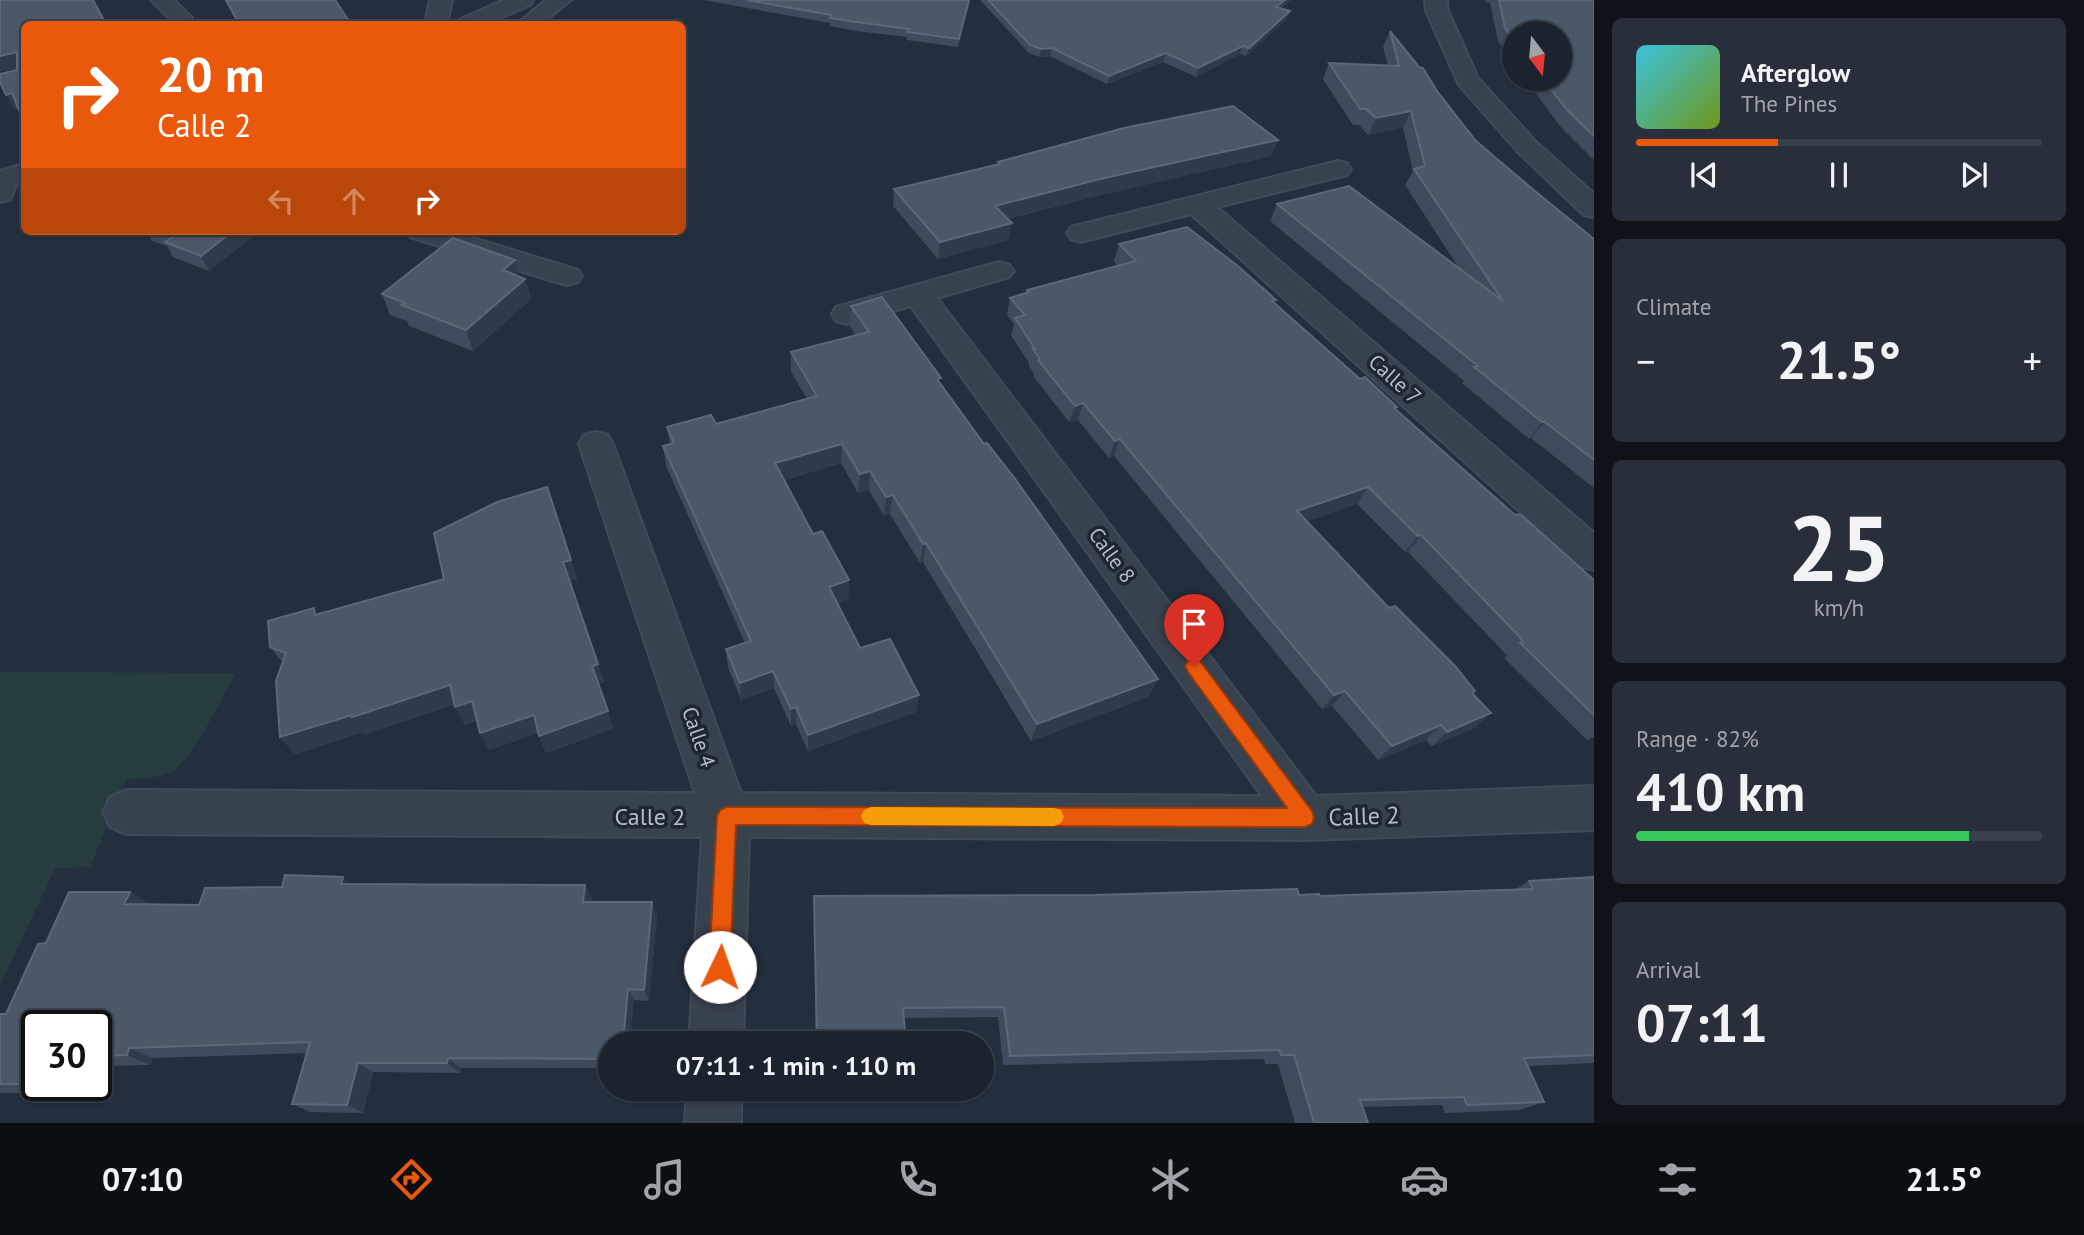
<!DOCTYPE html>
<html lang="en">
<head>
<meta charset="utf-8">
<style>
	body { margin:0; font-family:"PT Sans",sans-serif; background:#282f3a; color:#f1f3f6; height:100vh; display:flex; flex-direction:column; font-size:26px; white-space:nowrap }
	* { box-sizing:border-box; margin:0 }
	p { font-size:23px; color:#a0a4aa }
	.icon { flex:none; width:38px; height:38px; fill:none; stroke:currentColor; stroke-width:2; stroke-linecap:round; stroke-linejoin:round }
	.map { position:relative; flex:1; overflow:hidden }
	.drawer { display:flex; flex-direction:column; gap:18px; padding:18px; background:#0f1319; width:490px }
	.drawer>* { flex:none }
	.guide { position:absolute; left:21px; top:21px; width:665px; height:214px; border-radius:10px; box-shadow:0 2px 5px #0004,0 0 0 2px #39404a; background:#ea580c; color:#fff; overflow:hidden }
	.needle { width:46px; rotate:164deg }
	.tools { position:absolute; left:1502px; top:21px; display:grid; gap:14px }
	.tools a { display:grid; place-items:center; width:70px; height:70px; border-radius:50%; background:#1b232e; box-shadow:0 2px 5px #0004,0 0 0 2px #39404a; font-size:35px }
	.speed { position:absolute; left:21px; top:1010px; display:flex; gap:14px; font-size:35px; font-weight:700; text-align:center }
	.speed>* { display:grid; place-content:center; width:91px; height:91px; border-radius:50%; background:#1b232e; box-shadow:0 2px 5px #0004,0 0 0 2px #39404a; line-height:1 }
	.speed .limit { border:4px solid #111; border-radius:10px; background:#fff; color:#111 }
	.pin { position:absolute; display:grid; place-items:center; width:60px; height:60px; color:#fff; margin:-72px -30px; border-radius:50% 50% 50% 0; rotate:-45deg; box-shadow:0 0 7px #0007 }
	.pin .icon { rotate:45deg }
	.me { position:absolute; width:77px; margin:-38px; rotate:3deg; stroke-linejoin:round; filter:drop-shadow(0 0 5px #0008) }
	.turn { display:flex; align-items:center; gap:24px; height:147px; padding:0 21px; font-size:32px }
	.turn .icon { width:91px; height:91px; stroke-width:2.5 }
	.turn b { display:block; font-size:49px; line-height:60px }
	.lanes { display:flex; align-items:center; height:66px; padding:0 21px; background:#0003; justify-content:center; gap:35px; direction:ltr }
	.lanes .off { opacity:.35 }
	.big { font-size:52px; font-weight:600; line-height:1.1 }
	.drawer .tile { flex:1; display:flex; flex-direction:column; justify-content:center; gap:10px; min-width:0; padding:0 24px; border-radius:10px; background:#282f3a }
	.drawer .dial { align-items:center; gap:0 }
	.dial b { font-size:91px; line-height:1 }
	.song { display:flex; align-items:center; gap:21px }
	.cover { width:84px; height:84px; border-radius:10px; background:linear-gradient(135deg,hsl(190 70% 55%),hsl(80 70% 35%)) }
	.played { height:7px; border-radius:4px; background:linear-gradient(90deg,#ea580c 35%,#39404a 35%) }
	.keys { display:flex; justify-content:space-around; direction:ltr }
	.heat { display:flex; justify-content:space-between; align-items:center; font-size:38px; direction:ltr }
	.charge { height:10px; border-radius:5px; background:linear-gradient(90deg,#34c759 82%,#39404a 0) }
	.trip { position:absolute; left:598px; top:1031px; width:396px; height:70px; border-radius:35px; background:#1b232e; box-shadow:0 2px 5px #0004,0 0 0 2px #39404a; font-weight:600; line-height:70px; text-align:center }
	.tabs { display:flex; height:112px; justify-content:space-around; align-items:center; background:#0b0e12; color:#a0a4aa }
	.tabs .icon { width:49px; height:49px }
	.tabs .current { color:#ea580c }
	.tabs b { font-size:32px; color:#f1f3f6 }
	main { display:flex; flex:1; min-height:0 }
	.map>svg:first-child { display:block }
</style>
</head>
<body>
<main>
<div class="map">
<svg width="1594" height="1123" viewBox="0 0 1594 1123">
	<rect width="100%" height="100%" fill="#242f3e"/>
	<path fill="#263c3f" d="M0,672L236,673C223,695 194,757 174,770C161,779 142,778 126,780L90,867L55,868L0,986Z"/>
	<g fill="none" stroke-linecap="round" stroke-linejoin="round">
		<defs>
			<g id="minor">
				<polygon points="151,0 174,0 192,18 191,24 169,24 170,19"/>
				<polygon points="430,0 452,0 447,24 425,24"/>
				<polygon points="504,0 533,0 530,5 486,24 458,24 461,19"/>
				<polygon points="1338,161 1347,163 1351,169 1347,175 1217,207 1594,533 1594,570 1580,566 1191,214 1081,242 1071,239 1067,233 1071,227"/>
				<polygon points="24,164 24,180 17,183 10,200 0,202 0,171"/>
				<polygon points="406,231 450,231 578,270 582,276 578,282 567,285 556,282 410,237"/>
				<polygon points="999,262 1009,265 1014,271 1009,277 937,298 1316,796 1594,786 1594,830 1305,840 749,837 743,1043 689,1043 702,837 126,834 110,827 103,812 110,797 126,790 695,793 579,444 584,435 596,432 608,435 613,444 741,793 1262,796 911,306 847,324 836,321 832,314 836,307"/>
				<polygon points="687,1088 741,1088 741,1123 685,1123"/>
			</g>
			<g id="tertiary">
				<polygon points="546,0 571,0 541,24 517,24"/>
				<polygon points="1425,0 1447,0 1448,11 1478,78 1536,142 1594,194 1594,217 1584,215 1518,152 1459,85 1426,11"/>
				<polygon points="24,168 24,184 0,187 0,171"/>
			</g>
		</defs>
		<use href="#minor" stroke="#414a57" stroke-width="4"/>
		<use href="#tertiary" stroke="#414a57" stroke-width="4"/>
		<use href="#minor" fill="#38414e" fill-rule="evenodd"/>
		<use href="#tertiary" fill="#38414e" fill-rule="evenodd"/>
	</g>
	<g fill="#3f4b5c" fill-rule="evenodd">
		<polygon points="703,0 970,0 958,47 907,40 907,37 856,31 830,26 830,23"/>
		<polygon points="980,0 1291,0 1281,8 1287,19 1246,56 1240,54 1196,77 1163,62 1107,84 1050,56 1040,57 1029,53"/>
		<polygon points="1485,0 1594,0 1594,160 1560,126 1525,79 1559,79 1514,33 1514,63 1498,41 1490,3 1485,2"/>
		<polygon points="1390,31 1476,141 1536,192 1594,239 1594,488 1531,438 1529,439 1462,383 1464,381 1270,221 1277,204 1459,268 1405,185 1413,171 1403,127 1368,135 1359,125 1353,125 1323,79 1329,63 1388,66 1383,47"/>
		<polygon points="1278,140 1271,156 1096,196 1007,219 1012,223 1008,240 938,259 893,206 894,189 997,165 998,162"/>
		<polygon points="146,231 259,231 209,271 173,257 167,246 152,241"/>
		<polygon points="1119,244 1274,303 1515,515 1594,580 1594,737 1587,740 1504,658 1507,656 1501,649 1408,552 1405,552 1357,504 1307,521 1389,608 1475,691 1473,694 1475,728 1432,746 1426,740 1378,760 1332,706 1322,709 1114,456 1109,458 1078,420 1069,422 1034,377 1034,374 1029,366 1029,363 1011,335 1014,324 1007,315 1010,298 1026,293 1027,290 1118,266 1114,261"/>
		<polygon points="519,276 525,279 531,299 473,351 409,326 407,321 390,315 382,294"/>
		<polygon points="851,306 940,383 1158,679 1148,697 1031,741 923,562 920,563 890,514 884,516 869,490 858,493 841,463 784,480 813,534 849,580 848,599 837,603 860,648 919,695 916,712 808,751 796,724 791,726 774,688 741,700 728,667 726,649 745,643 666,466 663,446 670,444 667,427 716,424 807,399 791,372 791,352 856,336 850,326"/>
		<polygon points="571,560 577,579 570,581 604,682 598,684 613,729 546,753 538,733 489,750 477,720 465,725 455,704 364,735 363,732 295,754 280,737 283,663 270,647 318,614"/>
		<polygon points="1594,875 1594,1063 1528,1066 1544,1102 1519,1110 1445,1113 1442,1105 1363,1107 1368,1123 1295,1123 1278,1064 1265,1064 1264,1059 1003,1065 998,1017 904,1018 906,1043 816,1043 814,896 1299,895 1320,896 1516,889 1529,881 1589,878"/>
		<path d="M350,884L585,885L592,899L591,902L657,915L649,1001L634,1000L611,1043V1068H461L460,1073L373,1072L363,1113L310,1112L292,1104L307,1053L153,1058L150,1065L107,1066L96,1093H0V1014H6L46,943L130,892L149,904L199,905L282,887ZM37,1026H96V1085H37Z"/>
	</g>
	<g fill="#2f3b4b">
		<polygon points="969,0 970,0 958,47 959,39"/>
		<polygon points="1285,0 1291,0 1273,15 1276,7"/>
		<polygon points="1290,11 1287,19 1246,56 1249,48"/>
		<polygon points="1243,46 1240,54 1196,77 1198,68"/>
		<polygon points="1052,48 1050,56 1040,57 1041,49"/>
		<polygon points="17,52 24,67 0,72 0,56"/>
		<polygon points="1166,53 1163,62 1107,84 1109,76"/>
		<polygon points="12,93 21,108 15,110 6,95"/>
		<polygon points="1411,111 1403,127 1368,135 1376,118"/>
		<polygon points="1278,140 1271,156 1096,196 992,222 995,206 1100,179"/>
		<polygon points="1012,223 1008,240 938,259 940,242"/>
		<polygon points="233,231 259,231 209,271 201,256"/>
		<polygon points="515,260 520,281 503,270"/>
		<polygon points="525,279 531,299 473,351 466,330"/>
		<polygon points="1083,403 1078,420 1069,422 1075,406"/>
		<polygon points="1542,422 1545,422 1531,438 1529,439"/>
		<polygon points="1120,439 1114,456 1109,458 1115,441"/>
		<polygon points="842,444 841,463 775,482 775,463"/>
		<polygon points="870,471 869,490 858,493 860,474"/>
		<polygon points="1368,487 1357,504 1287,528 1297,511"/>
		<polygon points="893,495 890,514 884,516 886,497"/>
		<polygon points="1421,535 1408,552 1405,552 1418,536"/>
		<polygon points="926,543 923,562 920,563 923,544"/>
		<polygon points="571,560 577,579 569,581 563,562"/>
		<polygon points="849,580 848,599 828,606 829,587"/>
		<polygon points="598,664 604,682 598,684 592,666"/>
		<polygon points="773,671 774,688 741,700 740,683"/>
		<polygon points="1158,679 1148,697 1031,741 1037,724"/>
		<polygon points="450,685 460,702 364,735 363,732 295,754 280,737"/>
		<polygon points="1345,691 1332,706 1322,709 1334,695"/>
		<polygon points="919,695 916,712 808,751 808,735"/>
		<polygon points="472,701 481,719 465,725 455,707"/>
		<polygon points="796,707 796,724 791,726 791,709"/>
		<polygon points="608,711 613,729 546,753 539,736"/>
		<polygon points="1491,713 1475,728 1432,746 1447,732"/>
		<polygon points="534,715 541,732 489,750 480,733"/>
		<polygon points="1441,725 1426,740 1378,760 1392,746"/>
		<polygon points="343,877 357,891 341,884"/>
		<polygon points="585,885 592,899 589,916 583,902"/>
		<polygon points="130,892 151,905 124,904"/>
		<polygon points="652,902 657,915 649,1001 644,990"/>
		<polygon points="628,989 634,1000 630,1043 623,1043"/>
		<polygon points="129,1048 153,1058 150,1065 127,1055"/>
		<polygon points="448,1058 461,1068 460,1073 447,1063"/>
		<polygon points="96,1061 107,1066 96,1093 74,1085 96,1085"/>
		<polygon points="358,1063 373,1072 363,1113 347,1105"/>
	</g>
	<g fill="#4b5868" stroke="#5c6777" stroke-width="2">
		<polygon points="0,0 93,0 106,24 24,24 24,117 22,118 12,93 6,95 0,82 0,74 17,70 17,52 0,56"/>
		<polygon points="226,0 335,0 351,24 239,24"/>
		<polygon points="747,0 969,0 959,39 907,32 909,29 856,22 830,18 831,15"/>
		<polygon points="988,0 1285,0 1276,7 1290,11 1249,48 1243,46 1198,68 1166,53 1109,76 1052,48 1041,49 1030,45"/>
		<polygon points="1499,0 1594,0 1594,136 1569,112 1543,79 1559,79 1559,33 1514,33 1514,39 1505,28"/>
		<polygon points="1390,31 1419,67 1423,68 1437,91 1476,141 1536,192 1594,239 1594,460 1545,422 1542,422 1474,367 1478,366 1277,204 1349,186 1503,301 1414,169 1425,166 1411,111 1376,118 1366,109 1360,109 1329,63 1399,66"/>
		<polygon points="1233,106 1278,140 1100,179 995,206 1012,223 940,242 894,189 1000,164 998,162 1124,128"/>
		<polygon points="1187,227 1239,267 1276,300 1272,301 1360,379 1365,377 1397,407 1394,408 1515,515 1520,514 1594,580 1594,715 1520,643 1523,642 1517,634 1421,535 1418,536 1368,487 1297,511 1389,608 1395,606 1455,666 1475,691 1472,693 1491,713 1447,732 1441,725 1392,746 1345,691 1334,695 1120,439 1115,441 1083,403 1075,406 1038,360 1040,359 1033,349 1035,349 1015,318 1025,315 1010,298 1029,292 1027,290 1136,261 1119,244"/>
		<polygon points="156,231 233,231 201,256 165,242 173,237"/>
		<polygon points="453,238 515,260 503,270 525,279 466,330 401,305 405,303 382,294"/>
		<polygon points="882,297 941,378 937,379 984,444 987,443 1013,476 1158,679 1037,724 926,543 923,544 893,495 886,497 870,471 860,474 842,444 775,463 813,534 822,531 849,580 829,587 860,648 890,639 919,695 808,735 796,707 791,709 773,671 740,683 726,649 751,641 663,446 674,443 667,427 711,415 716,424 817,396 791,352 869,332 851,306"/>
		<polygon points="547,487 571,560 563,562 598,664 592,666 608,711 539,736 534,715 480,733 472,701 455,707 450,685 352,717 352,715 280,737 276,681 286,653 270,647 268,621 314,608 315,615 444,579 434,533 497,502"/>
		<polygon points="285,875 343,877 341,884 585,885 583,902 652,902 644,990 628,989 623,1043 611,1043 611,1059 448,1058 447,1063 358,1063 347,1105 292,1104 310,1042 129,1048 127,1055 96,1056 96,1026 37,1026 37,1084 0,1084 0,1014 6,1014 38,944 46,943 69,892 130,892 124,904 199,905 205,888 282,887"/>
		<polygon points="1594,877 1594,1055 1524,1058 1544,1102 1467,1105 1464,1097 1360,1100 1368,1123 1314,1123 1294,1055 1281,1055 1279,1050 1010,1056 1004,1007 903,1008 906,1043 817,1043 814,896 1095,895 1297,889 1299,895 1319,894 1320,896 1533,889 1529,881"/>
	</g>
	<polygon fill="#ea580c" stroke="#983908" stroke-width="2" points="1194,659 1200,661 1312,811 1314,818 1312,824 1305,827 736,825 730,967 727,975 720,978 712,975 709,967 717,816 720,810 726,807 1287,808 1188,672 1185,666 1188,661"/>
	<polygon fill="#f59e0b" points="871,807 1054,808 1061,810 1064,817 1061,823 1054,826 871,825 864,823 861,816 864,810"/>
	<g text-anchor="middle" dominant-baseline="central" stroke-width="7" stroke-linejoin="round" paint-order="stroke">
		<g font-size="21" fill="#b4bcc9" stroke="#1d2633">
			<text transform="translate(1395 379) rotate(42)">Calle 7</text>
			<text transform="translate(1112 555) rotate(54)">Calle 8</text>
			<text transform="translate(699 737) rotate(71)">Calle 4</text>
		</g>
		<g font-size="24" fill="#b4bcc9" stroke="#1d2633">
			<text x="650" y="816">Calle 2</text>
			<text transform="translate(1364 816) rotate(-2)">Calle 2</text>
		</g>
	</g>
</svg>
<div class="tools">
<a><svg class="needle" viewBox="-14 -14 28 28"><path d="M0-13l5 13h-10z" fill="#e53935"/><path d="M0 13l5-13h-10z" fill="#a0a4aa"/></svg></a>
</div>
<div class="speed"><div class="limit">30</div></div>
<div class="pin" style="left:1194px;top:666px;background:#d93025"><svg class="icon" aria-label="arrive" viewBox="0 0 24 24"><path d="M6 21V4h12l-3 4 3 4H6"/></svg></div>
<svg class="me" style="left:720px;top:967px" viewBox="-20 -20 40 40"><circle r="19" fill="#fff"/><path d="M0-13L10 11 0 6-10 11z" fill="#ea580c"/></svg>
<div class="trip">07:11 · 1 min · 110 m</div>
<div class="guide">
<div class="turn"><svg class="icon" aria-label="right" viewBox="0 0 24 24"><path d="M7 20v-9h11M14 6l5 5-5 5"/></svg><div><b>20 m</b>Calle 2</div></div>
<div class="lanes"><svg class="icon off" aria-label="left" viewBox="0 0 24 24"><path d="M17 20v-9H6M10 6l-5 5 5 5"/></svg><svg class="icon off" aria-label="ahead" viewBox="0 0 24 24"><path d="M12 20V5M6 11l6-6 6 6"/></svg><svg class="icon" aria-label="right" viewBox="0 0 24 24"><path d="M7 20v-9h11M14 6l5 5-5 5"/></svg></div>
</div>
</div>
<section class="drawer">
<div class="tile">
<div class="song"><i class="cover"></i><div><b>Afterglow</b><p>The Pines</p></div></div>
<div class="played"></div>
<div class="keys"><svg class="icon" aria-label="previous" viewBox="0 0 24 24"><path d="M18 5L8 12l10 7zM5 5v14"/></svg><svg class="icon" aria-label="pause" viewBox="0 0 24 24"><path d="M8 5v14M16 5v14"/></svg><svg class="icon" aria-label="next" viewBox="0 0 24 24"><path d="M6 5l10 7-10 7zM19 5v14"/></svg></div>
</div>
<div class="tile"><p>Climate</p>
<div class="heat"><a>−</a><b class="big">21.5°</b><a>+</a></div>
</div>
<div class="tile dial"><b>25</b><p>km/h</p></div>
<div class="tile"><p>Range · 82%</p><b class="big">410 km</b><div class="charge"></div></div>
<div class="tile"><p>Arrival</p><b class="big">07:11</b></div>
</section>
</main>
<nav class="tabs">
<b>07:10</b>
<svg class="icon current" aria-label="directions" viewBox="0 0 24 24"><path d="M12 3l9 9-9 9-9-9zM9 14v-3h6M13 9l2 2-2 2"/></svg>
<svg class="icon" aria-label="music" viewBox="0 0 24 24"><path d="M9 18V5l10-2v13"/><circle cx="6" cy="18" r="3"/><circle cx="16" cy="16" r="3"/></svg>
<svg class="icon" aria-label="phone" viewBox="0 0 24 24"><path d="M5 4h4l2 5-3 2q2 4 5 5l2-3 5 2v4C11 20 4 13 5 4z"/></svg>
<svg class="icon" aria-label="climate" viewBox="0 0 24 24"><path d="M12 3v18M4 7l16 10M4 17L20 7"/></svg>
<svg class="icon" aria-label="car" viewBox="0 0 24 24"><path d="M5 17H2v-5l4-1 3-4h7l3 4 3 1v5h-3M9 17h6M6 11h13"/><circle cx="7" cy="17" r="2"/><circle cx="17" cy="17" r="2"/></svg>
<svg class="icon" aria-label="filters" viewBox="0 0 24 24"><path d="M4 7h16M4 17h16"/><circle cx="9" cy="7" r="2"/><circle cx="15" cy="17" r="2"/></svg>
<b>21.5°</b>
</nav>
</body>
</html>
